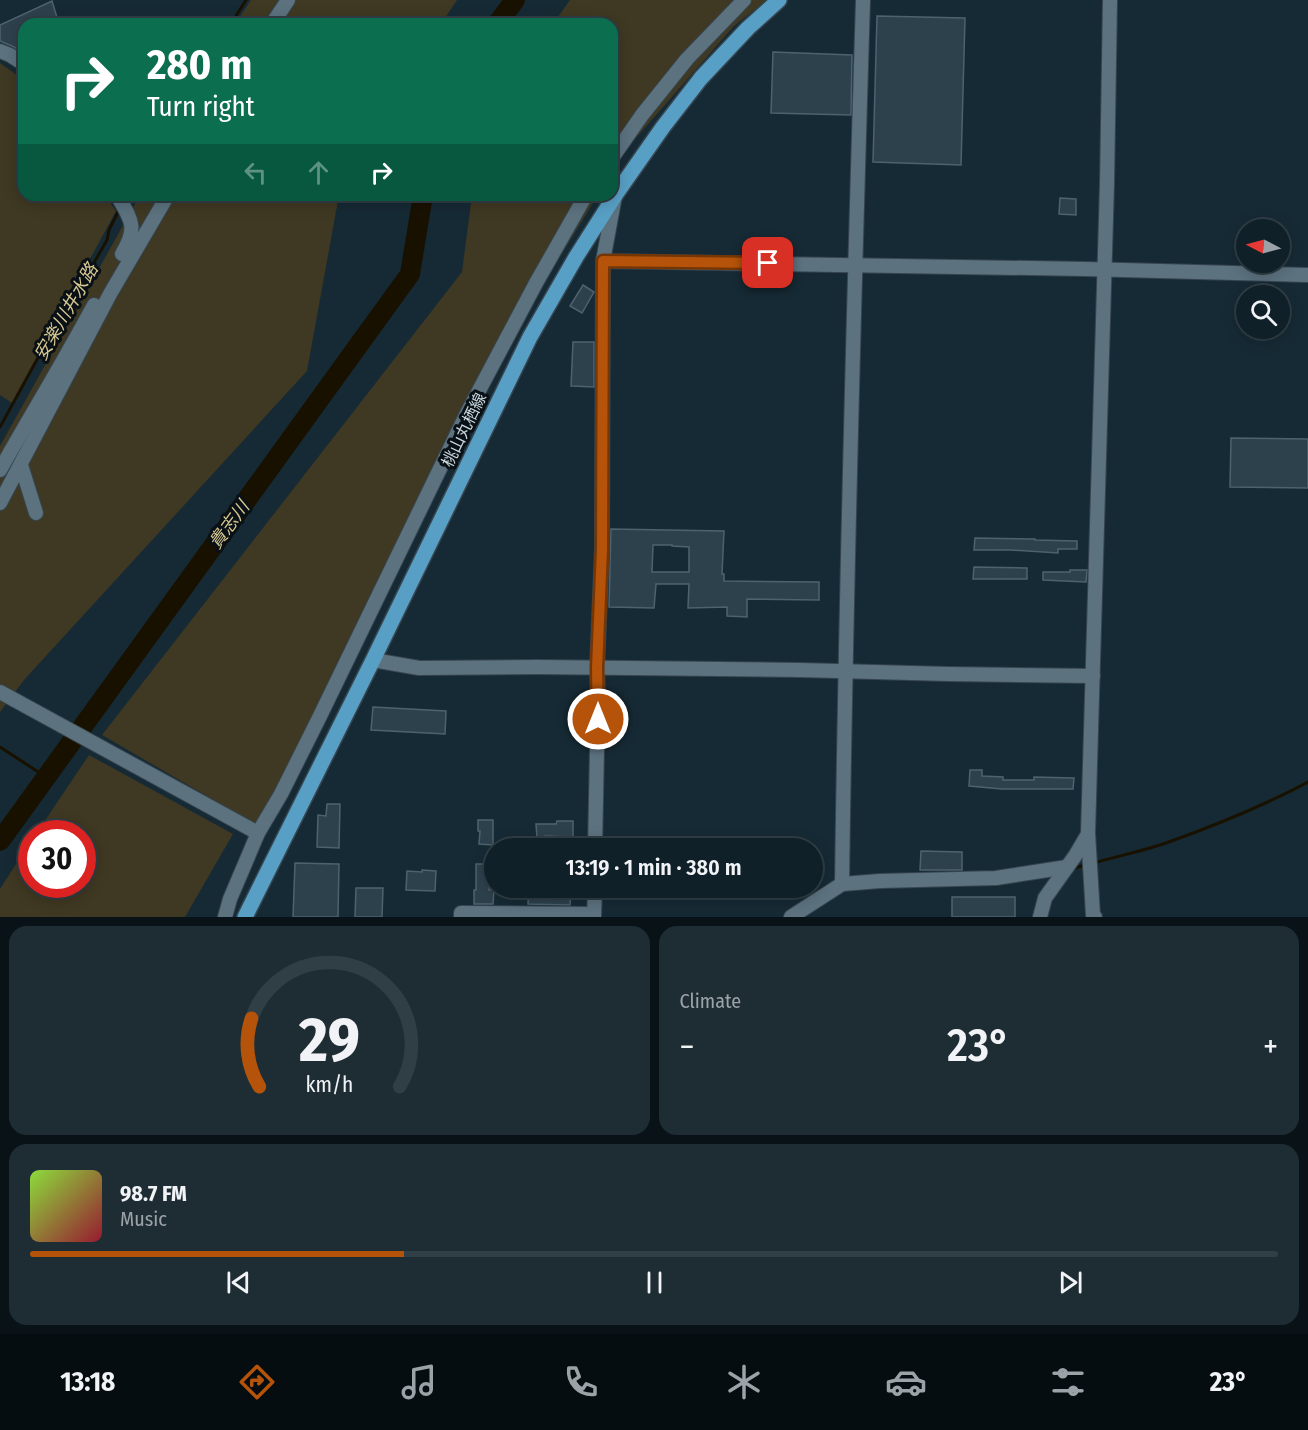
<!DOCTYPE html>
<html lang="en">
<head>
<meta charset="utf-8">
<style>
	body { margin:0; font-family:"Fira Sans Condensed","Noto Sans JP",sans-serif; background:#1e2d34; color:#f1f3f6; height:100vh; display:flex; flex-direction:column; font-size:22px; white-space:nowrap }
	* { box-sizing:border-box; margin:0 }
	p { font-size:20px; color:#9ca3a8 }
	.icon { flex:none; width:33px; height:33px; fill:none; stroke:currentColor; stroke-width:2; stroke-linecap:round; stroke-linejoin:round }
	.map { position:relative; height:917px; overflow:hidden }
	.side { display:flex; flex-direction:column; gap:9px; padding:9px; background:#091216; flex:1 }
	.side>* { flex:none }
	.top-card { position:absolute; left:18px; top:18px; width:600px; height:183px; border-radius:18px; box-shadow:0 3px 15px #0003,0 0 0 2px #303e45; background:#0b6e4f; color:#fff; overflow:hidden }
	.needle { width:39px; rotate:276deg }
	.tools { position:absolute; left:1236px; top:219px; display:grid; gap:12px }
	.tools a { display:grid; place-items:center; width:54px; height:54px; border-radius:50%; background:#102028; box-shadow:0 3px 15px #0003,0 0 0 2px #303e45; font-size:30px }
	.speed { position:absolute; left:18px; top:820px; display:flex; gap:12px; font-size:30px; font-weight:700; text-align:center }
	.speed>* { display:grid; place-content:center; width:78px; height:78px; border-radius:50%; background:#102028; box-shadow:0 3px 15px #0003,0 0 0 2px #303e45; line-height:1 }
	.speed .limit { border:9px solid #d22; background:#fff; color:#111 }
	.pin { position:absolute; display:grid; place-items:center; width:51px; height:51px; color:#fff; margin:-26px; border-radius:12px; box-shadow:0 3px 9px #0006 }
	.me { position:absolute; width:66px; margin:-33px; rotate:0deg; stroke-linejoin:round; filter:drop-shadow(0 0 4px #0008) }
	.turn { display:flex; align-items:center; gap:21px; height:126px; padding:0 30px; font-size:27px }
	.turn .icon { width:78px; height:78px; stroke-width:2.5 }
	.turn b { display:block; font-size:42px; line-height:51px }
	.lanes { display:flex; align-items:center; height:57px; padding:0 30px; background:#0003; justify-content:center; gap:30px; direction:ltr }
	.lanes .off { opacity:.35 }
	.big { font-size:45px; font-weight:600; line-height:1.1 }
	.side .widget { flex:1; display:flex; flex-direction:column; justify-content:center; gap:9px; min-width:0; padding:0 21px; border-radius:18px; background:#1e2d34 }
	.side .dial { align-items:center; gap:0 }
	.dial svg { height:156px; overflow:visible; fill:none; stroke:#303e45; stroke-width:7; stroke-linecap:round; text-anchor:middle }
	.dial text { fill:#f1f3f6; stroke:none }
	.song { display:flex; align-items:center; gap:18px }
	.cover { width:72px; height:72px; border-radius:9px; background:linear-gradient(135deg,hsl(90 70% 55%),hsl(350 70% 35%)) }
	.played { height:6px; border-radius:3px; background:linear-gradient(90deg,#b45309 30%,#303e45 30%) }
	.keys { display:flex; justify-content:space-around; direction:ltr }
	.heat { display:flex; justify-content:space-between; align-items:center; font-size:33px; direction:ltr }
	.side .tiles { flex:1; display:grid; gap:9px; grid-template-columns:1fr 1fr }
	.widget:last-child { grid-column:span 2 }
	.trip { position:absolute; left:484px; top:838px; width:339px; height:60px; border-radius:30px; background:#102028; box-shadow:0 3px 15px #0003,0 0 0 2px #303e45; font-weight:600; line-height:60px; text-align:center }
	.dock { display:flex; height:96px; justify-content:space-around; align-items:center; background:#060d10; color:#9ca3a8 }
	.dock .icon { width:42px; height:42px }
	.dock .on { color:#b45309 }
	.dock b { font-size:27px; color:#f1f3f6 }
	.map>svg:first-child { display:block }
</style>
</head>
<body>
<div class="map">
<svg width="1308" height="917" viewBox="0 0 1308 917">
	<rect width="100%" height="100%" fill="#162a35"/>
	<g fill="#3f3822">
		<polygon points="251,0 457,0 441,24 235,24"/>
		<polygon points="570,0 767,0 734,26 628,147 612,172 612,24 553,24"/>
		<polygon points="0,63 24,80 24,195 105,195 116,211 12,403 0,395"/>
		<polygon points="140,195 339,195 307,371 24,680 0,712 0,446"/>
		<polygon points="472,195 598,195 520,322 267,831 102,735 462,272"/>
		<polygon points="89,755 233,834 185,917 0,917 0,889 31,841 32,885 82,885 82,834 36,834"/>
	</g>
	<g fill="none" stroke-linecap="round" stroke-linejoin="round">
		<g stroke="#191100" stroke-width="3">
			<polyline points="231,24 246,0"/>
			<polyline points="0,427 68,303 79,289 107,240 109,230 119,210"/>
			<polyline points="0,747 46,777"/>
			<path d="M1094,863C1118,856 1143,851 1166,843C1214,826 1263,806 1308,782"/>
			<polyline points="1071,869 1085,865"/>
		</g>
		<g stroke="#191100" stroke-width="20">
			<polyline points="497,24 515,0"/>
			<polyline points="0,841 410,274 423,195"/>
		</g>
	</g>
	<g fill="#2d414d" stroke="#4d626f" stroke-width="1.5" fill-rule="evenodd">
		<polygon points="52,1 59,24 24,24 24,53 14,47 0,41 0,25"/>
		<polygon points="877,16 965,18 961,165 873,162"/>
		<polygon points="773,52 852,55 851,115 771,113"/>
		<polygon points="1060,198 1076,199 1076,215 1059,214"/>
		<polygon points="583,285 594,292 582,313 570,306"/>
		<polygon points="573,342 594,342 594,387 571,386"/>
		<polygon points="1231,438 1308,439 1308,488 1230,487"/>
		<path d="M611,529L724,531L722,574H724V581L819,582V600L747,599V617L727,616V607L688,608L689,584H656L654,608L609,607ZM653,545H672V546L689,547V572H652Z"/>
		<polygon points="975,538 1035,539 1035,540 1077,541 1077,549 1058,549 1058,553 1011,550 974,550"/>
		<polygon points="974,567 1027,568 1027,579 973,579"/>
		<polygon points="1070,570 1087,570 1086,582 1043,580 1043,572 1070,572"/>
		<polygon points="373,707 446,711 445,734 371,730"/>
		<polygon points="970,770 982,770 982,776 1003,777 1003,780 1034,780 1034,777 1074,778 1073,789 1002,789 969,786"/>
		<polygon points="327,804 340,804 339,848 317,847 318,815 326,816"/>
		<polygon points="478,820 493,820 493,845 479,844 480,831 478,831"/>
		<polygon points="557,821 573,821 573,837 545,836 545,849 532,849 532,838 537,838 536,824 556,824"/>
		<polygon points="921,851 962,852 962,870 920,870"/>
		<polygon points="295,863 339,864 338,917 293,917"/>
		<polygon points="476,864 494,864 494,873 489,873 489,890 494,890 493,904 474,904 474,890 476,890"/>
		<polygon points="422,870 436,871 435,891 406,890 407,871 422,872"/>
		<polygon points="356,888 383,888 382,917 355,917"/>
		<polygon points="529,888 539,888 539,892 571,892 570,905 528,904"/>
		<rect x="952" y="897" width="63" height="20"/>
	</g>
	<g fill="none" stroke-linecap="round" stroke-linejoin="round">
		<defs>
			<g id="minor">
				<polyline points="272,24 288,0"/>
				<polyline points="0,51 10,55 24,64"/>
				<polyline points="612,158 642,115 687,59 744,0"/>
				<path d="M117,195C132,221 138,227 122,254"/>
				<polyline points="603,261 1085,269 1308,275"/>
				<polyline points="21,465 36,513"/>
				<path d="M0,470C31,415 64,361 94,305"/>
				<polyline points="0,503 110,294 168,195"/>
				<polyline points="373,660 419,668 538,667 800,670 948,674 1093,676"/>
				<polyline points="0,692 258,833"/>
				<polyline points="595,849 598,697 597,668 602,549 603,261 615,196"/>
				<path d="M842,884C846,589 854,295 863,0"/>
				<polyline points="225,917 230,899 258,833 281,794 320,716 466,415 536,283 586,195"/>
				<polyline points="461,917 461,913 594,914"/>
				<polyline points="594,917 595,888"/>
				<polyline points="791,917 842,884 880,881 996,878 1067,867"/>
				<polyline points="1040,917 1045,898 1075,856 1088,834"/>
				<polyline points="1095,917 1093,915 1088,833 1107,184 1110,0"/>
			</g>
			<polyline id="major" points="245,917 373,660 530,337 576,257 616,194 663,127 701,78 748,28 779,0"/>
		</defs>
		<use href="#minor" stroke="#36454f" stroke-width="16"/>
		<use href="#major" stroke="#36454f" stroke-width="18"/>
		<use href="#minor" stroke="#5c727f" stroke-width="14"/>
		<use href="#major" stroke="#589fc5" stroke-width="15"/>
	</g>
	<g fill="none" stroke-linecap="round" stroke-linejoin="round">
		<defs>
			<polyline id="route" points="598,719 597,668 602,549 603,261 768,263"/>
		</defs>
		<use href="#route" stroke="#753606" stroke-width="15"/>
		<use href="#route" stroke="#b45309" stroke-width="10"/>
	</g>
	<g text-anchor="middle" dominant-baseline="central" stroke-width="6" stroke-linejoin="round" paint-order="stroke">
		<g font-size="16" fill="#ccd8df" stroke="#091116">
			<text transform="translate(464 430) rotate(-64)">桃山丸栖線</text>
		</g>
		<g font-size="18" font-style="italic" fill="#d8c892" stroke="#091116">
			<text transform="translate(66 312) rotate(-60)">安楽川井水路</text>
			<text transform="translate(229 525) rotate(-54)">貴志川</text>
		</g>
	</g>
</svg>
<div class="tools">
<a><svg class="needle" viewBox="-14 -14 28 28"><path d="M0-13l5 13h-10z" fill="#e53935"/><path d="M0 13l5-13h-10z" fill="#9ca3a8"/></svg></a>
<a><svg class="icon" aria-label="search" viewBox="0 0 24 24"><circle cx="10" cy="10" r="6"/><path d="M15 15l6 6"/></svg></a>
</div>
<div class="speed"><div class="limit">30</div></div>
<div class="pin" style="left:768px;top:263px;background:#d93025"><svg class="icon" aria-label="arrive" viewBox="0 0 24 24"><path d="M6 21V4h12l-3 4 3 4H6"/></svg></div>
<svg class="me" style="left:598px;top:719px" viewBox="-20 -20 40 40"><circle r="17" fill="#b45309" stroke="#fff" stroke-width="3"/><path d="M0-11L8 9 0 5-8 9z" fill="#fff"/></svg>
<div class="trip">13:19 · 1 min · 380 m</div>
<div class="top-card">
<div class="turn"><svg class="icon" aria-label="right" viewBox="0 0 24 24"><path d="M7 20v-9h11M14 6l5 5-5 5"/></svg><div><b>280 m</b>Turn right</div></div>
<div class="lanes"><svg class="icon off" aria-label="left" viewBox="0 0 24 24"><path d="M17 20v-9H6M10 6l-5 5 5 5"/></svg><svg class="icon off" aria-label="ahead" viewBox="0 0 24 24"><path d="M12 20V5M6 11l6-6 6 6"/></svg><svg class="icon" aria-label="right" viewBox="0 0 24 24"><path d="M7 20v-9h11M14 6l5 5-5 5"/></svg></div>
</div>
</div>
<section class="side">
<div class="tiles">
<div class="widget dial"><svg viewBox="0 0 100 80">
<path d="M14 69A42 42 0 1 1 86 69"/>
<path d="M14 69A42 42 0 0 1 10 34" stroke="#b45309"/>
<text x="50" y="56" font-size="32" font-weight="700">29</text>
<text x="50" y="72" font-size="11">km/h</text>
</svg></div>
<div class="widget"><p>Climate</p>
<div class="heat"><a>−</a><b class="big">23°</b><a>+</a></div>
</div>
<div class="widget">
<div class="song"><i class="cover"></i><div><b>98.7 FM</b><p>Music</p></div></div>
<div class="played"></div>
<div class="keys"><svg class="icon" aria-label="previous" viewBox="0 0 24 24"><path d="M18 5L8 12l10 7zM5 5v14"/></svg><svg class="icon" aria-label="pause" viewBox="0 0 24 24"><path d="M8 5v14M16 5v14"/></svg><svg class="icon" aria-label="next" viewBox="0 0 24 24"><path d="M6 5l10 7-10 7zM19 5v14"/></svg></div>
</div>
</div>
</section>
<nav class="dock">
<b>13:18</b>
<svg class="icon on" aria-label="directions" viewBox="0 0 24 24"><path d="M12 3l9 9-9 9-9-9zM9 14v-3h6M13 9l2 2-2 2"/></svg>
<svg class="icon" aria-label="music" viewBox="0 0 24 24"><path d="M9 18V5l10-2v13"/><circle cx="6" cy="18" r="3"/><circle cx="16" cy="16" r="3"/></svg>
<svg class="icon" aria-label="phone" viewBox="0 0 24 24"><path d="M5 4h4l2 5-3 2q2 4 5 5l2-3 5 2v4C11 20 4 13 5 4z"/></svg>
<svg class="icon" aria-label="climate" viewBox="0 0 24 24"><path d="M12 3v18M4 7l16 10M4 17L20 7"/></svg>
<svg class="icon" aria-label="car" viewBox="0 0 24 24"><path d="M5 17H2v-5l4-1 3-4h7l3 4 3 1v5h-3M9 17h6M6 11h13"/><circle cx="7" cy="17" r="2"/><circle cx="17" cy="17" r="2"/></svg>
<svg class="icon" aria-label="filters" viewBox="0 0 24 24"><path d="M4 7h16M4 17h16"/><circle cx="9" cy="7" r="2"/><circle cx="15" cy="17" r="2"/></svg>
<b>23°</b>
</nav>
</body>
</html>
